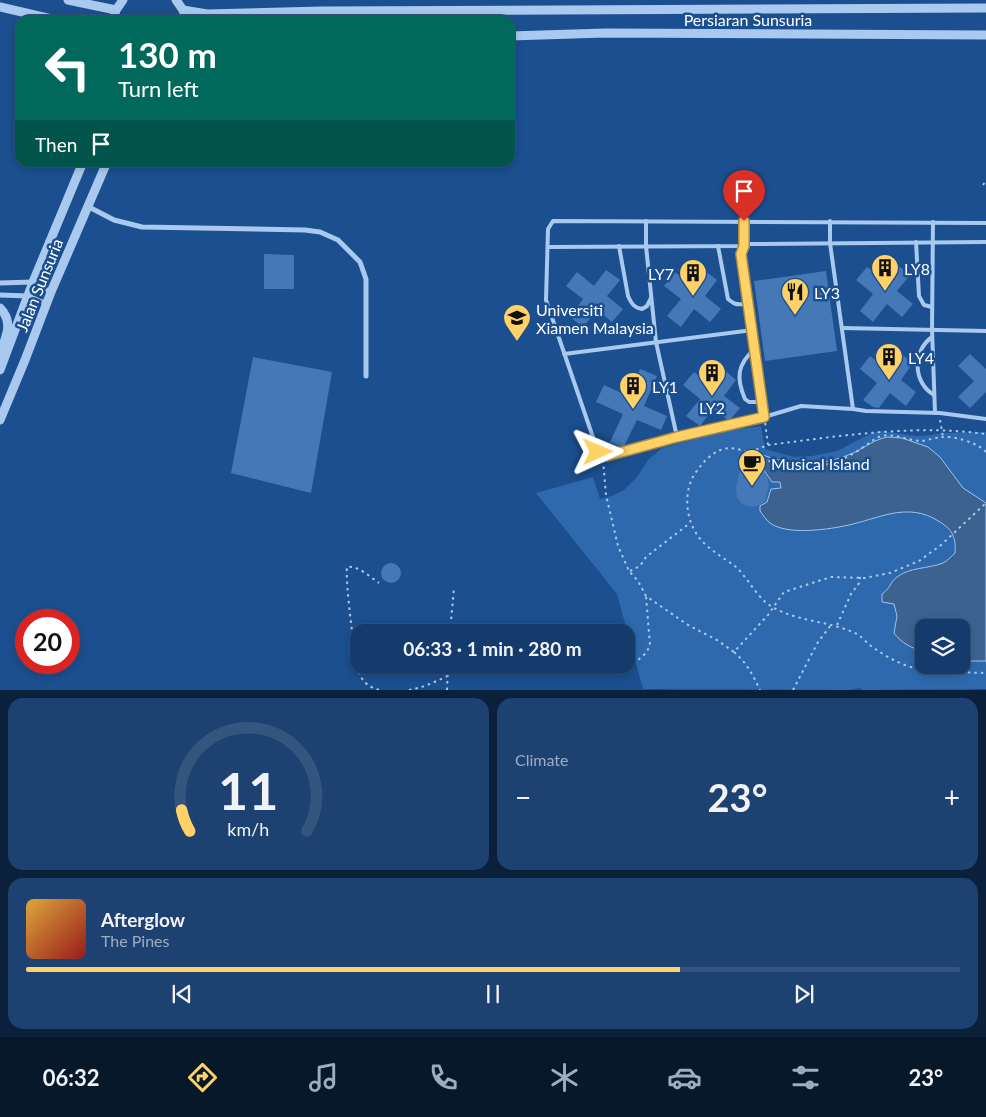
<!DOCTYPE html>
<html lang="en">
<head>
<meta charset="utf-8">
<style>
	body { margin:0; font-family:Lato,sans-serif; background:#1d4271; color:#f1f3f6; height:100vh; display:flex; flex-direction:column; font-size:19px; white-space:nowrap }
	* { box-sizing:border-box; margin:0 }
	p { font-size:16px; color:#9dadc1 }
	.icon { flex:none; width:28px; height:28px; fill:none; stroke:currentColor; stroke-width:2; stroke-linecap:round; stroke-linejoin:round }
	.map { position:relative; height:690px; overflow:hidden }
	.sheet { display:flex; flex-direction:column; gap:8px; padding:8px; background:#0b203b; flex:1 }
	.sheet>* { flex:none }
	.top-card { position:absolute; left:15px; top:15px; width:500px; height:152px; border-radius:15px; box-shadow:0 2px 8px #0003,0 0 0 1px #33557e; background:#00695c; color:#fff; overflow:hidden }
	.buttons { position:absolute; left:915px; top:619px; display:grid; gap:10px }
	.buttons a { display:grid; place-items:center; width:55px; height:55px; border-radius:10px; background:#143b6b; box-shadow:0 2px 8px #0003,0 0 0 1px #33557e; font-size:25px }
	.speed { position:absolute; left:15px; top:609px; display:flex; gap:10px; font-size:25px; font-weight:700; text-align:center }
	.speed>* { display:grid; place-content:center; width:65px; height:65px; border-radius:50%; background:#143b6b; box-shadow:0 2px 8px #0003,0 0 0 1px #33557e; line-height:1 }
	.speed .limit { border:8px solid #d22; background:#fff; color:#111 }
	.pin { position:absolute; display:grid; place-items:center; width:42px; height:42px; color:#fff; margin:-51px -21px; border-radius:50% 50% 50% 0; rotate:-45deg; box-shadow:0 0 5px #0007 }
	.pin .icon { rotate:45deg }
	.me { position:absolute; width:55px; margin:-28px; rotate:89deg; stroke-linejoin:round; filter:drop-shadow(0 0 4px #0008) }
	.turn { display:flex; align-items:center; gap:18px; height:105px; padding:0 20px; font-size:22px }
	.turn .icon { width:65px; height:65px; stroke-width:2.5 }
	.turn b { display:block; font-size:35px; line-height:42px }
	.then { display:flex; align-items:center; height:48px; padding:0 20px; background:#0003; gap:10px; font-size:19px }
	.big { font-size:38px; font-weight:700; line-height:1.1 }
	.sheet .card { flex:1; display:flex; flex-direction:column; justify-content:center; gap:8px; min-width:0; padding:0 18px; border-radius:15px; background:#1d4271 }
	.sheet .dial { align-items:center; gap:0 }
	.dial svg { height:130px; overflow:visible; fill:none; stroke:#33557e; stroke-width:7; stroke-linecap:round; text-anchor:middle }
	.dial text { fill:#f1f3f6; stroke:none }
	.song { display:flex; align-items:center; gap:15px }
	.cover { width:60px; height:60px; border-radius:8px; background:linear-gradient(135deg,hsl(40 70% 55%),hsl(0 70% 35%)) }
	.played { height:5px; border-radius:2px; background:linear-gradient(90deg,#ffd166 70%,#33557e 70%) }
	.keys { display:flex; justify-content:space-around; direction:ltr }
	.heat { display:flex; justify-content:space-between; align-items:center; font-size:28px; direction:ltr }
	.sheet .tiles { flex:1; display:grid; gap:8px; grid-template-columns:1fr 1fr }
	.card:last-child { grid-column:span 2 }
	.trip { position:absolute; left:350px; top:624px; width:285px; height:50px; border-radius:15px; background:#143b6b; box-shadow:0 2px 8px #0003,0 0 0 1px #33557e; font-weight:700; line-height:50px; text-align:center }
	.menu { display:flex; height:80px; justify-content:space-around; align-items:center; background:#08182b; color:#9dadc1 }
	.menu .icon { width:35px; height:35px }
	.menu .on { color:#ffd166 }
	.menu b { font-size:22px; color:#f1f3f6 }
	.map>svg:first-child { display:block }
</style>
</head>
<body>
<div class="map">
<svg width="986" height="690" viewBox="0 0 986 690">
	<rect width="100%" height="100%" fill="#1b4f8f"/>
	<path fill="#2e69ad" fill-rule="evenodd" d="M761,426L765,449L794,457L812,456L837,451L872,433L881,431L917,436L932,435L942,433L986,432V689L861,690L860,688L850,690L643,689L617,594L536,493L593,477L600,499L612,496L624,490L637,477L648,460L662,448L718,432ZM924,628H961V665H924Z"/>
	<path fill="#3c6290" stroke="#9cc4f0" d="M888,437L902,438L928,447L940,457L963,488L986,503V661H961V628H924V652C912,648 901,643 894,633L897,616L894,604L882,602V594C891,588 890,582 897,577C910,567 928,569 943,563C947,561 952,556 955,553C956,538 953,530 940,522C907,500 877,520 844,526C825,530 786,535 770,523C766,520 763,515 760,511V506L767,502L771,489L781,488L780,482H772L759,463L760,454C792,466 821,467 853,453C866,447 875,439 888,437Z"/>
	<g fill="#4478b7">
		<polygon points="264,254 294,255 294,289 264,289"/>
		<polygon points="896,264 910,275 897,291 913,304 902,317 887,304 873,322 860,311 873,294 856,280 867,267 884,280"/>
		<polygon points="606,270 620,280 607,296 623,309 612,322 597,310 583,327 570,317 583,299 566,286 577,272 594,286"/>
		<polygon points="704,270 717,280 705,296 721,309 710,322 694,309 681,327 667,316 681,299 664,286 675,272 691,286"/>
		<polygon points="826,271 837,351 765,361 754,281"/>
		<polygon points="900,353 913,363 901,380 916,392 906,406 890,393 879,408 873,407 863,400 877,383 860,369 870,356 887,369"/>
		<polygon points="970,354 986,369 986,392 970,408 958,397 974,381 958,366"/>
		<polygon points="253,357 332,372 311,493 231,473"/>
		<polygon points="640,369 657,376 644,406 667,416 661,430 637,420 623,448 610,442 623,414 596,402 604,385 628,396"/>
		<polygon points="723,369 736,380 724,396 740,408 729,421 713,409 700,426 686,416 700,399 683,385 694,372 710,385"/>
		<polygon points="750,467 757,467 764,471 767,476 769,486 765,501 760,505 753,507 746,506 740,502 737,497 736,488 739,473 745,468"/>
		<circle cx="391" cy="573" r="10"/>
	</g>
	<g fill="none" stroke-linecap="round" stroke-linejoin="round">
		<g stroke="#a9c9ee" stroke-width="2" stroke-dasharray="2.5 4" stroke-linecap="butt">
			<polyline points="983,185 986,181"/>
			<polyline points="940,420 943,437"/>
			<path d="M768,445C840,436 914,424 986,434"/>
			<polyline points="750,452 768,445 765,422"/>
			<path d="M986,452C977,442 954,436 941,437C935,438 928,440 922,441C909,441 895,433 881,436C873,439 869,444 862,448C852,455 836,463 824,465C808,467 787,467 772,462C738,449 723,435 696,472C683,490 685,518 698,536C707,549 723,557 736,567C749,579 757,599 774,608C800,622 830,621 857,634C862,637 866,642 871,646C882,654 897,663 911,667C935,673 961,672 986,673"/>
			<polyline points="603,460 606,495 618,546 629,571 638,581 646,596 688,625 717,640 734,652 768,615 784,592 831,577 865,578 890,573 919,561 941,545 986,503"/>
			<polyline points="630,571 640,566 646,557 690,523"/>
			<polyline points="837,625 851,594 860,582 860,577"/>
			<polyline points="450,632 454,588"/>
			<path d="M734,652C746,662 753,675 760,690"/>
			<path d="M626,664C637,662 646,656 650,645L646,596"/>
			<path d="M379,690C371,688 365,684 361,677C355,666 345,580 347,567C358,565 370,577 379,583"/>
			<path d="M409,690C434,686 455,669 479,665"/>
			<polyline points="447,690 448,665"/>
			<polyline points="793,690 818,642 831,625"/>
		</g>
		<g stroke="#a9c9ee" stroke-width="4">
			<polyline points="646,221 646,246 656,342 677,437"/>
			<polyline points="830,221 830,243 853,409 866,411 940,413 986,419"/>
			<polyline points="933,222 932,329 935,413"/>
			<polyline points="916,242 919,296 924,305 932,307"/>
			<path d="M619,246L628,296C631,303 634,308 642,309L647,306L651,298"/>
			<path d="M718,246L728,299C734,304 736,305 744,304L748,299"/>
			<polyline points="548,247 744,246 744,221"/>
			<polyline points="842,328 986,331"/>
			<path d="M932,337C912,351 913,383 934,395"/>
			<path d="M755,349C737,364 736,378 745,399L749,402H762"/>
			<polyline points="564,354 753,330"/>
			<polyline points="853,409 801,406 764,417 677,437 607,456 598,452 546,300 548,229 553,221 986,223"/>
			<polyline points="764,417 741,254 744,246 750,244 986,242"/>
		</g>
		<g stroke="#a9c9ee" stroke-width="5">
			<polyline points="89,207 114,220 142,227 305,230 320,232 338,240 360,262 366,279 366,376"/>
			<polyline points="0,283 33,282 51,292"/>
			<polyline points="0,295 28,296 47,304"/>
		</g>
		<g stroke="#a9c9ee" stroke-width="9">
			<polyline points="68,0 116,10"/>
			<polyline points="176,0 183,10 186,20"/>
			<polyline points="0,7 56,20"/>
			<polyline points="183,10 207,14 322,11 986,8"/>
			<polyline points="113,20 116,10 123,0"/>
			<polyline points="510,36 605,33 986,35"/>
			<path d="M0,308C14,322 6,337 0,353"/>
			<polyline points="0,370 33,282 83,162"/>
			<polyline points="0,420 25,360 51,292 107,162"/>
		</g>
	</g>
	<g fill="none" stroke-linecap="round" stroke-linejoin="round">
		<defs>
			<polyline id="route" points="598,452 607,456 677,437 764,417 741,254 744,246 744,221"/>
		</defs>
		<use href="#route" stroke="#a68842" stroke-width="12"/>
		<use href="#route" stroke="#ffd166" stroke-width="9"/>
	</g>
	<defs>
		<symbol id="building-pin" viewBox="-11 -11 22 30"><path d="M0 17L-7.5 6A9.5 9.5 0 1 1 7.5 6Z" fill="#ffd166" stroke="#1b4f8f"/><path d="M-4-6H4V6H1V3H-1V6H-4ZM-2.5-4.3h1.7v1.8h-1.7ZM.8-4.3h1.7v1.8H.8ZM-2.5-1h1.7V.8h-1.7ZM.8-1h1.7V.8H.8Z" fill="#111"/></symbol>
		<symbol id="restaurant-pin" viewBox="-11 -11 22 30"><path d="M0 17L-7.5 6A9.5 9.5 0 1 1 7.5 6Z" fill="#ffd166" stroke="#1b4f8f"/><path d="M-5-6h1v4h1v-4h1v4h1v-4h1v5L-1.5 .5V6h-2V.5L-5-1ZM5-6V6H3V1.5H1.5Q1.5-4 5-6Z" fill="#111"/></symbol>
		<symbol id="university-pin" viewBox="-11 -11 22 30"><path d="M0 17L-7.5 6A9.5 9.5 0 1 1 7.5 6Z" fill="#ffd166" stroke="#1b4f8f"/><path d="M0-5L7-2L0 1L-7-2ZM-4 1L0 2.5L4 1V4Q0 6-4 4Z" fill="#111"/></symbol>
		<symbol id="cafe-pin" viewBox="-11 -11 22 30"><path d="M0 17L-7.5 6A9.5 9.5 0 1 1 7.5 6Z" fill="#ffd166" stroke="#1b4f8f"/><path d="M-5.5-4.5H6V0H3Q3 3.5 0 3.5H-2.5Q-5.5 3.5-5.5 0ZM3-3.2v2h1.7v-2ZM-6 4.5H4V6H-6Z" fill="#111"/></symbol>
	</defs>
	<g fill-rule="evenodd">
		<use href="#building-pin" x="869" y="252" width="32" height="43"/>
		<use href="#building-pin" x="677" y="257" width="32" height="43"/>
		<use href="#restaurant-pin" x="779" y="276" width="32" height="43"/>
		<use href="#university-pin" x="501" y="302" width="32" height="43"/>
		<use href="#building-pin" x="873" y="341" width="32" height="43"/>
		<use href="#building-pin" x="696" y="357" width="32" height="43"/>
		<use href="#building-pin" x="617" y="370" width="32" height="43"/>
		<use href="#cafe-pin" x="736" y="447" width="32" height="43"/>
	</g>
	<g text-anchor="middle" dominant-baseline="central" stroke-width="5" stroke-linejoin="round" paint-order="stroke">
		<g font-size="16" fill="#fff" stroke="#1b4f8f">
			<text x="748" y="19">Persiaran Sunsuria</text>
			<text transform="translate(39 285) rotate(-68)">Jalan Sunsuria</text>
		</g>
		<g font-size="16" fill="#fff" stroke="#1b4f8f" text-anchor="start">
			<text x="904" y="268">LY8</text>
			<text x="674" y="273" text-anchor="end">LY7</text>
			<text x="814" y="292">LY3</text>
			<text x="536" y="309">Universiti<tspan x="536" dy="18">Xiamen Malaysia</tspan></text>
			<text x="908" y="357">LY4</text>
			<text x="652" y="386">LY1</text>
			<text x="712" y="407" text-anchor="middle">LY2</text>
			<text x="771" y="463">Musical Island</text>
		</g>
	</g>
</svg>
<div class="buttons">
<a><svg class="icon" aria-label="layers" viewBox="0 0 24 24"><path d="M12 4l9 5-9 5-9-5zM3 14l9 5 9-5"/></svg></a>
</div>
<div class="speed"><div class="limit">20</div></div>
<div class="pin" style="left:744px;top:221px;background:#d93025"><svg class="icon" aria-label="arrive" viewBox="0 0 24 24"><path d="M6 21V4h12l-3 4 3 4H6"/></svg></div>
<svg class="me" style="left:598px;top:452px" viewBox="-20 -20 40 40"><path d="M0-17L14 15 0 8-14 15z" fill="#ffd166" stroke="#fff" stroke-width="4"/></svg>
<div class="trip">06:33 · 1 min · 280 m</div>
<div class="top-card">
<div class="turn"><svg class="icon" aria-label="left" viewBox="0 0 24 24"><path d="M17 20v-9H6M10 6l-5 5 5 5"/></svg><div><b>130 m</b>Turn left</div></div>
<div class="then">Then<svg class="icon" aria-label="arrive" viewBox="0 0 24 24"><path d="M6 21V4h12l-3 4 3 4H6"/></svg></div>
</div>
</div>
<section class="sheet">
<div class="tiles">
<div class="card dial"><svg viewBox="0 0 100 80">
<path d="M14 69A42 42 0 1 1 86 69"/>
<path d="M14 69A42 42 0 0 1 9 56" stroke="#ffd166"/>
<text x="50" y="56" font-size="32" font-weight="700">11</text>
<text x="50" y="72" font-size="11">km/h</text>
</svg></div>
<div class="card"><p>Climate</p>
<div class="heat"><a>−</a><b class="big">23°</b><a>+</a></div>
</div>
<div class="card">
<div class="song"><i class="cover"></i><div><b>Afterglow</b><p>The Pines</p></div></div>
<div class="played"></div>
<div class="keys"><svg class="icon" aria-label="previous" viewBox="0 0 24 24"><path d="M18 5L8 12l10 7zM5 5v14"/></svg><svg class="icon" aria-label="pause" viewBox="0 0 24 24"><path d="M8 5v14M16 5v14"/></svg><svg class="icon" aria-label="next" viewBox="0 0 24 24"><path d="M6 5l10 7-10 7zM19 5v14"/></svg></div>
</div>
</div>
</section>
<nav class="menu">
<b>06:32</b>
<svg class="icon on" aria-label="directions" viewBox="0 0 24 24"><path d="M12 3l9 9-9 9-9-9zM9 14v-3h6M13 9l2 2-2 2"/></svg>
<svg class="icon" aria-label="music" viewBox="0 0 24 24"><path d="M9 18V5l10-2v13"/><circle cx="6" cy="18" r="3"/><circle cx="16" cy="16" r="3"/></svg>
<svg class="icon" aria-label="phone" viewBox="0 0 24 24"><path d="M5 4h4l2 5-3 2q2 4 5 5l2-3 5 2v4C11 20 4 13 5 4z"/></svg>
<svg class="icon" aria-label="climate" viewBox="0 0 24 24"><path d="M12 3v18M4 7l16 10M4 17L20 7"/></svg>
<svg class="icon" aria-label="car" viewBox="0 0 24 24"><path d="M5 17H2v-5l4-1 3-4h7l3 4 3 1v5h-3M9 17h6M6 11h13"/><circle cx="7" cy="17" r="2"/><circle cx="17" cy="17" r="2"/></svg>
<svg class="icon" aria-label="filters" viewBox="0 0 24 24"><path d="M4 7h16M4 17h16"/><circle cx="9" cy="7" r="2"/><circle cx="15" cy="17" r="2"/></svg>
<b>23°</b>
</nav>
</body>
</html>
